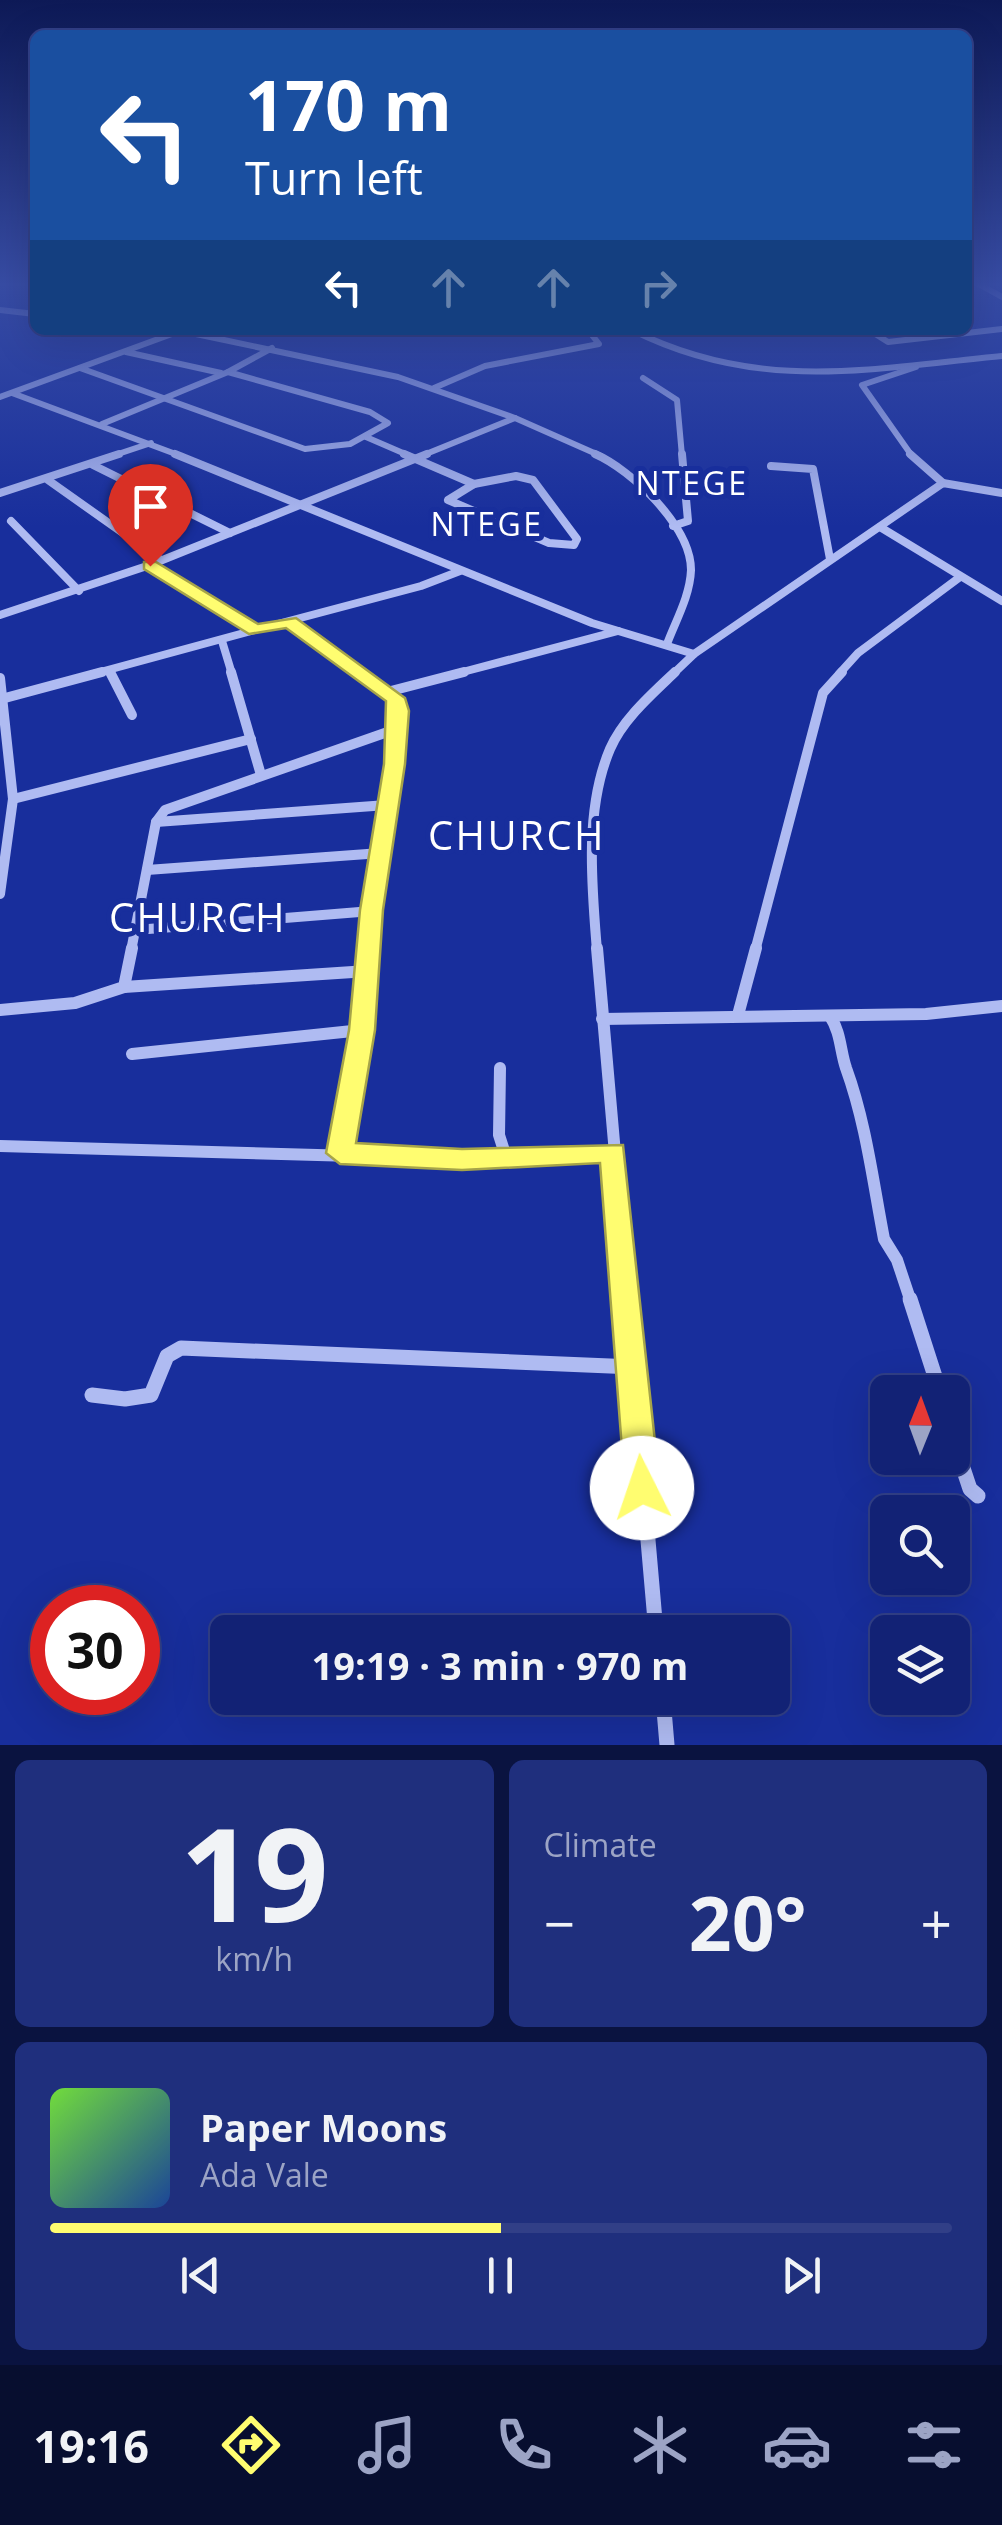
<!DOCTYPE html>
<html lang="en">
<head>
<meta charset="utf-8">
<style>
	body { margin:0; font-family:"Open Sans",sans-serif; background:#1f2f7d; color:#f1f3f6; height:100vh; display:flex; flex-direction:column; font-size:38px; white-space:nowrap }
	* { box-sizing:border-box; margin:0 }
	p { font-size:32px; color:#9ca4c5 }
	.icon { flex:none; width:55px; height:55px; fill:none; stroke:currentColor; stroke-width:2; stroke-linecap:round; stroke-linejoin:round }
	.map { position:relative; height:1745px; overflow:hidden }
	.details { display:flex; flex-direction:column; gap:15px; padding:15px; background:#0a1340; flex:1 }
	.details>* { flex:none }
	.banner { position:absolute; left:30px; top:30px; width:942px; height:305px; border-radius:15px; box-shadow:0 10px 40px #0002,0 0 0 2px #313f87; background:#1a4fa0; color:#fff; overflow:hidden }
	.needle { width:65px; rotate:1deg }
	.buttons { position:absolute; left:870px; top:1375px; display:grid; gap:20px }
	.buttons a { display:grid; place-items:center; width:100px; height:100px; border-radius:15px; background:#122275; box-shadow:0 10px 40px #0002,0 0 0 2px #313f87; font-size:50px }
	.speed { position:absolute; left:30px; top:1585px; display:flex; gap:20px; font-size:50px; font-weight:700; text-align:center }
	.speed>* { display:grid; place-content:center; width:130px; height:130px; border-radius:50%; background:#122275; box-shadow:0 10px 40px #0002,0 0 0 2px #313f87; line-height:1 }
	.speed .limit { border:15px solid #d22; background:#fff; color:#111 }
	.pin { position:absolute; display:grid; place-items:center; width:85px; height:85px; color:#fff; margin:-102px -42px; border-radius:50% 50% 50% 0; rotate:-45deg; box-shadow:0 0 10px #0007 }
	.pin .icon { rotate:45deg }
	.me { position:absolute; width:110px; margin:-55px; rotate:356deg; stroke-linejoin:round; filter:drop-shadow(0 0 8px #0008) }
	.turn { display:flex; align-items:center; gap:35px; height:210px; padding:0 50px; font-size:45px }
	.turn .icon { width:130px; height:130px; stroke-width:2.5 }
	.turn b { display:block; font-size:70px; line-height:85px }
	.lanes { display:flex; align-items:center; height:95px; padding:0 50px; background:#0003; justify-content:center; gap:50px; direction:ltr }
	.lanes .off { opacity:.35 }
	.big { font-size:75px; font-weight:700; line-height:1.1 }
	.details .tile { flex:1; display:flex; flex-direction:column; justify-content:center; gap:15px; min-width:0; padding:0 35px; border-radius:15px; background:#1f2f7d }
	.details .dial { align-items:center; gap:0 }
	.dial b { font-size:130px; line-height:1 }
	.song { display:flex; align-items:center; gap:30px }
	.cover { width:120px; height:120px; border-radius:15px; background:linear-gradient(135deg,hsl(100 70% 55%),hsl(220 70% 35%)) }
	.played { height:10px; border-radius:5px; background:linear-gradient(90deg,#fffd70 50%,#313f87 50%) }
	.keys { display:flex; justify-content:space-around; direction:ltr }
	.heat { display:flex; justify-content:space-between; align-items:center; font-size:55px; direction:ltr }
	.details .tiles { flex:1; display:grid; gap:15px; grid-template-columns:1fr 1fr }
	.tile:last-child { grid-column:span 2 }
	.trip { position:absolute; left:210px; top:1615px; width:580px; height:100px; border-radius:15px; background:#122275; box-shadow:0 10px 40px #0002,0 0 0 2px #313f87; font-weight:700; line-height:100px; text-align:center }
	.dock { display:flex; height:160px; justify-content:space-around; align-items:center; background:#070e2f; color:#9ca4c5 }
	.dock .icon { width:70px; height:70px }
	.dock .current { color:#fffd70 }
	.dock b { font-size:45px; color:#f1f3f6 }
	.map>svg:first-child { display:block }
</style>
</head>
<body>
<div class="map">
<svg width="1002" height="1745" viewBox="0 0 1002 1745">
	<rect width="100%" height="100%" fill="#182e9c"/>
	<g fill="none" stroke-linecap="round" stroke-linejoin="round">
		<g stroke="#afbbf2" stroke-width="6">
			<polyline points="977,283 1002,297"/>
			<polyline points="0,310 35,314"/>
			<polyline points="177,330 398,377 515,418 601,456"/>
			<path d="M632,330C758,393 868,369 1002,356"/>
			<polyline points="869,330 888,342 1002,329"/>
			<polyline points="126,352 221,373"/>
			<polyline points="80,368 305,449 350,444 388,423 370,412 228,372"/>
			<polyline points="643,378 677,400 682,456"/>
			<polyline points="434,388 485,366 599,344 588,330"/>
			<polyline points="12,393 181,456"/>
			<polyline points="0,397 180,331"/>
			<polyline points="102,424 228,372 272,348"/>
			<polyline points="366,437 410,456"/>
			<polyline points="112,456 151,443"/>
			<polyline points="421,456 515,418"/>
			<polyline points="912,456 862,385 916,367"/>
		</g>
		<g stroke="#afbbf2" stroke-width="8">
			<polyline points="175,454 592,623 694,654"/>
			<polyline points="404,454 474,484"/>
			<path d="M595,454C632,470 691,527 691,570C690,596 676,620 667,644"/>
			<polyline points="910,454 943,483"/>
			<polyline points="93,465 230,533"/>
			<polyline points="771,466 813,469 830,559"/>
			<polygon points="516,476 533,480 577,539 574,545 549,543 448,500 474,484"/>
			<polyline points="48,480 161,560"/>
			<polyline points="0,493 119,454"/>
			<polyline points="11,521 79,591"/>
			<polyline points="673,526 688,521 682,454"/>
			<polyline points="880,527 1002,601"/>
			<polyline points="150,565 255,630 421,586 460,571"/>
			<polyline points="0,615 150,565 427,454"/>
			<polyline points="289,622 362,674"/>
			<polyline points="222,641 232,674"/>
			<polyline points="93,674 255,630"/>
			<polyline points="455,674 618,631"/>
			<polyline points="673,674 694,654 943,483 1002,493"/>
			<polyline points="839,674 858,653 960,577"/>
		</g>
		<g stroke="#afbbf2" stroke-width="10">
			<polyline points="110,672 132,715"/>
			<polyline points="231,672 261,775"/>
			<polyline points="358,672 395,698 399,711 369,951"/>
			<polyline points="0,678 13,799 0,894"/>
			<polyline points="387,692 464,672"/>
			<polyline points="5,698 102,672"/>
			<polyline points="13,799 251,739"/>
			<polyline points="156,822 387,805"/>
			<polyline points="147,870 381,853"/>
			<polyline points="136,930 372,911"/>
			<polyline points="131,951 156,822 165,810 399,728"/>
			<path d="M597,951C592,887 584,810 610,749C623,719 652,694 675,672"/>
			<polyline points="755,951 823,693 842,672"/>
		</g>
		<g stroke="#afbbf2" stroke-width="12">
			<polyline points="597,948 628,1302"/>
			<polyline points="124,987 368,971"/>
			<polyline points="0,1010 75,1003 124,987 132,948"/>
			<polyline points="738,1015 756,948"/>
			<path d="M830,1016C841,1033 840,1050 846,1068C866,1123 873,1182 884,1239L897,1260L911,1302"/>
			<polyline points="602,1019 926,1014 1002,1006"/>
			<polyline points="132,1054 362,1030"/>
			<polyline points="500,1068 499,1135 506,1157"/>
			<polyline points="0,1146 462,1159 613,1152"/>
			<polyline points="340,1153 362,1030 369,948"/>
		</g>
		<g stroke="#afbbf2" stroke-width="15">
			<polyline points="627,1299 656,1632"/>
			<polyline points="910,1299 940,1392"/>
			<polyline points="92,1395 125,1399 151,1395 167,1356 181,1348 634,1367"/>
			<polyline points="952,1435 970,1489 978,1496"/>
			<polyline points="663,1698 667,1745"/>
		</g>
	</g>
	<linearGradient id="sky" x2="0" y2="1"><stop stop-color="#0d1956"/><stop offset="0.54" stop-color="#374ca4"/><stop offset="1" stop-color="#374ca4" stop-opacity="0"/></linearGradient>
	<rect width="1002" height="527" fill="url(#sky)"/>
	<polygon fill="#fffd70" stroke="#a6a449" stroke-width="2.5" points="144,562 156,562 258,624 296,618 405,698 409,711 405,764 383,910 375,1030 356,1143 462,1149 623,1145 660,1488 655,1499 642,1504 630,1499 625,1488 600,1163 462,1170 340,1164 326,1153 349,1030 360,910 384,764 386,701 286,628 249,634 144,569"/>
	<g text-anchor="middle" dominant-baseline="central" stroke-width="10" stroke-linejoin="round" paint-order="stroke">
		<g font-size="32" letter-spacing="2.5" fill="#fff" stroke="#182e9c">
			<text x="692" y="482">NTEGE</text>
			<text x="487" y="523">NTEGE</text>
		</g>
		<g font-size="40" letter-spacing="2.5" fill="#fff" stroke="#182e9c">
			<text x="517" y="834">CHURCH</text>
			<text x="198" y="916">CHURCH</text>
		</g>
	</g>
</svg>
<div class="buttons">
<a><svg class="needle" viewBox="-14 -14 28 28"><path d="M0-13l5 13h-10z" fill="#e53935"/><path d="M0 13l5-13h-10z" fill="#9ca4c5"/></svg></a>
<a><svg class="icon" aria-label="search" viewBox="0 0 24 24"><circle cx="10" cy="10" r="6"/><path d="M15 15l6 6"/></svg></a>
<a><svg class="icon" aria-label="layers" viewBox="0 0 24 24"><path d="M12 4l9 5-9 5-9-5zM3 14l9 5 9-5"/></svg></a>
</div>
<div class="speed"><div class="limit">30</div></div>
<div class="pin" style="left:150px;top:566px;background:#d93025"><svg class="icon" aria-label="arrive" viewBox="0 0 24 24"><path d="M6 21V4h12l-3 4 3 4H6"/></svg></div>
<svg class="me" style="left:642px;top:1488px" viewBox="-20 -20 40 40"><circle r="19" fill="#fff"/><path d="M0-13L10 11 0 6-10 11z" fill="#fffd70"/></svg>
<div class="trip">19:19 · 3 min · 970 m</div>
<div class="banner">
<div class="turn"><svg class="icon" aria-label="left" viewBox="0 0 24 24"><path d="M17 20v-9H6M10 6l-5 5 5 5"/></svg><div><b>170 m</b>Turn left</div></div>
<div class="lanes"><svg class="icon" aria-label="left" viewBox="0 0 24 24"><path d="M17 20v-9H6M10 6l-5 5 5 5"/></svg><svg class="icon off" aria-label="ahead" viewBox="0 0 24 24"><path d="M12 20V5M6 11l6-6 6 6"/></svg><svg class="icon off" aria-label="ahead" viewBox="0 0 24 24"><path d="M12 20V5M6 11l6-6 6 6"/></svg><svg class="icon off" aria-label="right" viewBox="0 0 24 24"><path d="M7 20v-9h11M14 6l5 5-5 5"/></svg></div>
</div>
</div>
<section class="details">
<div class="tiles">
<div class="tile dial"><b>19</b><p>km/h</p></div>
<div class="tile"><p>Climate</p>
<div class="heat"><a>−</a><b class="big">20°</b><a>+</a></div>
</div>
<div class="tile">
<div class="song"><i class="cover"></i><div><b>Paper Moons</b><p>Ada Vale</p></div></div>
<div class="played"></div>
<div class="keys"><svg class="icon" aria-label="previous" viewBox="0 0 24 24"><path d="M18 5L8 12l10 7zM5 5v14"/></svg><svg class="icon" aria-label="pause" viewBox="0 0 24 24"><path d="M8 5v14M16 5v14"/></svg><svg class="icon" aria-label="next" viewBox="0 0 24 24"><path d="M6 5l10 7-10 7zM19 5v14"/></svg></div>
</div>
</div>
</section>
<nav class="dock">
<b>19:16</b>
<svg class="icon current" aria-label="directions" viewBox="0 0 24 24"><path d="M12 3l9 9-9 9-9-9zM9 14v-3h6M13 9l2 2-2 2"/></svg>
<svg class="icon" aria-label="music" viewBox="0 0 24 24"><path d="M9 18V5l10-2v13"/><circle cx="6" cy="18" r="3"/><circle cx="16" cy="16" r="3"/></svg>
<svg class="icon" aria-label="phone" viewBox="0 0 24 24"><path d="M5 4h4l2 5-3 2q2 4 5 5l2-3 5 2v4C11 20 4 13 5 4z"/></svg>
<svg class="icon" aria-label="climate" viewBox="0 0 24 24"><path d="M12 3v18M4 7l16 10M4 17L20 7"/></svg>
<svg class="icon" aria-label="car" viewBox="0 0 24 24"><path d="M5 17H2v-5l4-1 3-4h7l3 4 3 1v5h-3M9 17h6M6 11h13"/><circle cx="7" cy="17" r="2"/><circle cx="17" cy="17" r="2"/></svg>
<svg class="icon" aria-label="filters" viewBox="0 0 24 24"><path d="M4 7h16M4 17h16"/><circle cx="9" cy="7" r="2"/><circle cx="15" cy="17" r="2"/></svg>
</nav>
</body>
</html>
